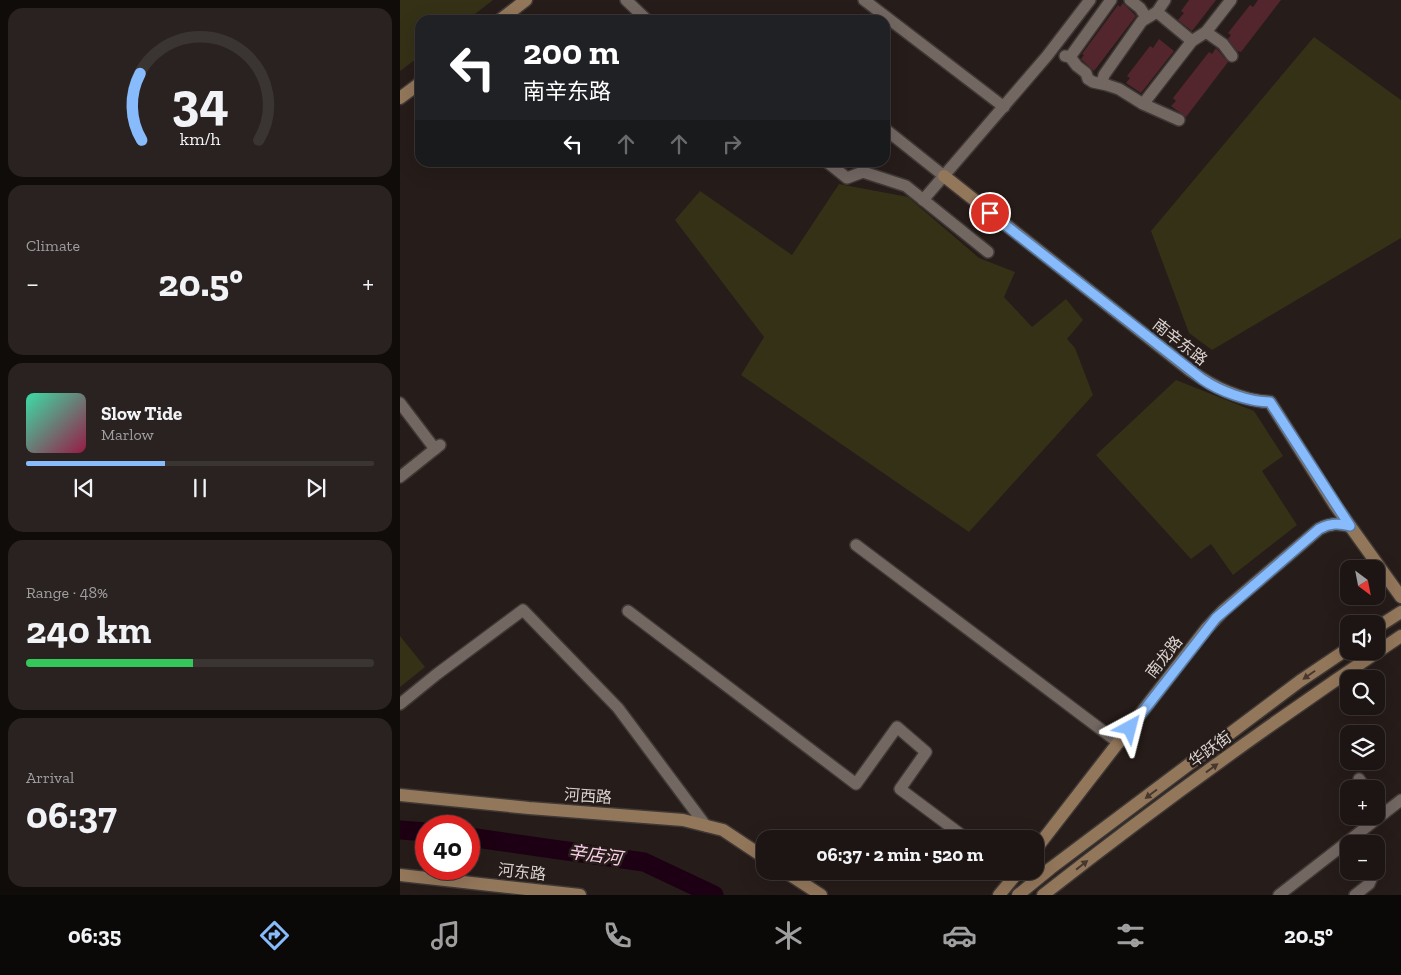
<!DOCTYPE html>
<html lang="en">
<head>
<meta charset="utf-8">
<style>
	body { margin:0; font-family:"Zilla Slab","Noto Sans SC",serif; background:#292221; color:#f1f3f6; height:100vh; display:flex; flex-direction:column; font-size:19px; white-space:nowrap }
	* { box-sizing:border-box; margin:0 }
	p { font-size:16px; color:#a09fa0 }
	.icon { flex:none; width:28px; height:28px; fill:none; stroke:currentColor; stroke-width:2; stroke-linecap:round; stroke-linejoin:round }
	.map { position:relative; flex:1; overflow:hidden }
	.panel { display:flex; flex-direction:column; gap:8px; padding:8px; background:#0f0c0a; width:400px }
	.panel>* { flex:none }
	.top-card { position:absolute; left:15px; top:15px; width:475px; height:152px; border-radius:15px; box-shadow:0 5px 20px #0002,0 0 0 1px #3a3433; background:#202124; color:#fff; overflow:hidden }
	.needle { width:32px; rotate:148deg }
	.fabs { position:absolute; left:940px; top:560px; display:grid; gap:10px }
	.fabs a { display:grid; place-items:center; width:45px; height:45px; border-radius:10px; background:#1c1513; box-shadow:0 5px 20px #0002,0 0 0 1px #3a3433; font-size:25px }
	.speed { position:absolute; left:15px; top:815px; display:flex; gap:10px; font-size:25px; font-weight:700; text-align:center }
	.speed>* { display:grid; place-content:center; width:65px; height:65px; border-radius:50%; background:#1c1513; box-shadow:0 5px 20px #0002,0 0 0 1px #3a3433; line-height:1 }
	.speed .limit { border:8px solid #d22; background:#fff; color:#111 }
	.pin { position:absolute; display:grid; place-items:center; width:42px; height:42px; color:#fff; margin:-21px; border:2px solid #fff; border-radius:50%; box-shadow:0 1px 5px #0007 }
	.me { position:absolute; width:55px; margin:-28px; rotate:38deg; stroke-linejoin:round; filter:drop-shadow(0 0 4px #0008) }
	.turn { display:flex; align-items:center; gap:18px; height:105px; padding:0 25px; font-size:22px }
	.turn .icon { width:65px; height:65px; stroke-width:2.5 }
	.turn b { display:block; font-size:35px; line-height:42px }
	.lanes { display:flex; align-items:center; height:48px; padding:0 25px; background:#0003; justify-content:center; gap:25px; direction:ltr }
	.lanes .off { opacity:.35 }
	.big { font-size:38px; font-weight:800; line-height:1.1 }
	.panel .tile { flex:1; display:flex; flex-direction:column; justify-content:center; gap:8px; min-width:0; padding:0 18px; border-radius:15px; background:#292221 }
	.panel .dial { align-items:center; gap:0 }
	.dial svg { height:130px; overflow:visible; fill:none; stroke:#3a3433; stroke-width:7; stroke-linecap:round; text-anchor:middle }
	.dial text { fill:#f1f3f6; stroke:none }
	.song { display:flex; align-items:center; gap:15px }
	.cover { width:60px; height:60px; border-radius:8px; background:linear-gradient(135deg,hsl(160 70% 55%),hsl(340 70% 35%)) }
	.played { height:5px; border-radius:2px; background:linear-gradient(90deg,#87bbfb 40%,#3a3433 40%) }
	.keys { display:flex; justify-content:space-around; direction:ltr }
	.heat { display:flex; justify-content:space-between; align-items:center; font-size:28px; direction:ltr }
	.charge { height:8px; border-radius:4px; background:linear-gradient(90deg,#34c759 48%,#3a3433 0) }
	.trip { position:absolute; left:356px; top:830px; width:288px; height:50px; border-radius:15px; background:#1c1513; box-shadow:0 5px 20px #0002,0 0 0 1px #3a3433; font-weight:800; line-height:50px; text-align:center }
	.menu { display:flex; height:80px; justify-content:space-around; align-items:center; background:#0b0808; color:#a09fa0 }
	.menu .icon { width:35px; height:35px }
	.menu .current { color:#87bbfb }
	.menu b { font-size:22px; color:#f1f3f6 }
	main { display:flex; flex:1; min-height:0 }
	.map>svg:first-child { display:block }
</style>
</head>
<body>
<main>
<section class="panel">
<div class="tile dial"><svg viewBox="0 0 100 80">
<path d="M14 69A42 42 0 1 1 86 69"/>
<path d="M14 69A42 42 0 0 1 13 28" stroke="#87bbfb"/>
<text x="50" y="56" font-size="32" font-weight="700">34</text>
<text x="50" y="72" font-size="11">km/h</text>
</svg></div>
<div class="tile"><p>Climate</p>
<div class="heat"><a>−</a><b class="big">20.5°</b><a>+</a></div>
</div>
<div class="tile">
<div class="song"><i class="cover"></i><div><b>Slow Tide</b><p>Marlow</p></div></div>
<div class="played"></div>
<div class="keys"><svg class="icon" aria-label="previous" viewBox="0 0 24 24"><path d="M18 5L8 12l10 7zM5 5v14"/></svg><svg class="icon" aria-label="pause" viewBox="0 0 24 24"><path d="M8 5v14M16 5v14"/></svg><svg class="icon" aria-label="next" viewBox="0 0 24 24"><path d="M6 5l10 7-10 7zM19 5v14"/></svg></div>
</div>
<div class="tile"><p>Range · 48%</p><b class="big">240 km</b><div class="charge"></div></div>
<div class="tile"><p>Arrival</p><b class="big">06:37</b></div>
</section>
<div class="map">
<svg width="1001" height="895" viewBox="0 0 1001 895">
	<rect width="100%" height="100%" fill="#261c19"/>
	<g fill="#353117">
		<polygon points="0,0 93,0 67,20 20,20 20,56 0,71"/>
		<polygon points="914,37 1001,100 1001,238 812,350 789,333 751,231"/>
		<polygon points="439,184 508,197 579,258 615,272 604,297 632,327 666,299 683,320 667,339 675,348 693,395 569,532 341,375 364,337 275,220 300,191 392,255"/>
		<polygon points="776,380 854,411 883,456 862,471 897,525 833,575 811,544 791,559 696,455"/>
		<polygon points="0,636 25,667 0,687"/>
	</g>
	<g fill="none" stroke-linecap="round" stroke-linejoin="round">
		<g stroke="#1d0013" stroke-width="19">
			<polyline points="0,830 26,832"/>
			<polyline points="69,837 244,862 314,895"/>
		</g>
	</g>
	<g fill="#53262d">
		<polygon points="789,0 816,0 792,31 778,20 784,13 781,11"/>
		<polygon points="858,0 881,0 841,52 837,51 828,39 831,35 828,33 850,5 853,7"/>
		<polygon points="723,3 736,16 694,71 681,59 684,55 682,54 718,5 720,7"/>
		<polygon points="759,39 774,51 741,93 726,83 730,78 727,76 750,46 753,48"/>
		<polygon points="816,48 828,62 786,117 771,106 776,101 773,98 809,52 812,54"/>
	</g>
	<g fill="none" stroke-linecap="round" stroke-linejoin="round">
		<defs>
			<g id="street">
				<polyline points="226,0 247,20"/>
				<polyline points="464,0 604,107"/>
				<polyline points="730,0 740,8 746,17"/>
				<polyline points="757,12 792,41"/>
				<polyline points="806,32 823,44 832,56"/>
				<polyline points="665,56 670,57 677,66 686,73 688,79 693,82 707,85 719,89 743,104 779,120"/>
				<polyline points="670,57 711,0"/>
				<polyline points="702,83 704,75 742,21 757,12 765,0"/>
				<polyline points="743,104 792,41 806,32 831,0"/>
				<polyline points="485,129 544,176"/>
				<polyline points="427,162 447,178 463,172 506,186 588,252"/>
				<polyline points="523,200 647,56 690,0"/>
				<polyline points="0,403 35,449"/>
				<polyline points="0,477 40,445"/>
				<polyline points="456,545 719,743"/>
				<polyline points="228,611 456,784 497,727 526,752 500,789 567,839"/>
				<polyline points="0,704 37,674 123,610 218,708 306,826"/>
				<polyline points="959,779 966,789"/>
				<polyline points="976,802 984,813"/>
				<polyline points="879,895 1001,800"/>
				<polyline points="955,895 969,884 973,875 969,871"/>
			</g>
			<g id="secondary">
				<polyline points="100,20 126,0"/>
				<polyline points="0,98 20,83"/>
				<path d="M544,176L791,371C813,387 842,401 870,402L935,505L1001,597"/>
				<polyline points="976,628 1001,612"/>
				<polyline points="0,795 129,808 283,820 323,830 365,858"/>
				<path d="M635,850L807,628L823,611L919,529C930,523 939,523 950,526"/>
				<polyline points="384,871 421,895"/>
				<polyline points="0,875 180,895"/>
				<polyline points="599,895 619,871"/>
				<polyline points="618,895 651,868 900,681 949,648"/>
				<path d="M643,895C759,804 878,718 1001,636"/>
			</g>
		</defs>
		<use href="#street" stroke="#3f3835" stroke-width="14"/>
		<use href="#secondary" stroke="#3f3835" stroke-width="15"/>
		<use href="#street" stroke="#736762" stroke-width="11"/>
		<use href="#secondary" stroke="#93775b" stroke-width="12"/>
	</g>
	<defs><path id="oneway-solid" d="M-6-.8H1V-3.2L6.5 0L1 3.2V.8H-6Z" transform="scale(1.25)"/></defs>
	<g fill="#47372d">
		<use href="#oneway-solid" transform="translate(909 675) rotate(145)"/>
		<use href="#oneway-solid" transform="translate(812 768) rotate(-36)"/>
		<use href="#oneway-solid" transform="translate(751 794) rotate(143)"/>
		<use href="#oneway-solid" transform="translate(682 865) rotate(-38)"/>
	</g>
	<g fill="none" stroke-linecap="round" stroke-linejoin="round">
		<defs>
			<path id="route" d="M590,213L802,379C819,391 849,402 870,402L950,526C939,523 930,523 919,529L816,618L730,728"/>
		</defs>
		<use href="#route" stroke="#587aa3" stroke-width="12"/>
		<use href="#route" stroke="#87bbfb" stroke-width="9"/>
	</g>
	<g text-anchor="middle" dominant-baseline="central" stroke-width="5" stroke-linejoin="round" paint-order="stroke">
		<g font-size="16" fill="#d9d2cf" stroke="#261c19">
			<text transform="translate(780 342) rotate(38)">南辛东路</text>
			<text transform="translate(764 657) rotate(-52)">南龙路</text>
			<text transform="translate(810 749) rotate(-36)">华跃街</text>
			<text transform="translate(188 796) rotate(4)">河西路</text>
			<text transform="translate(122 872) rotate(6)">河东路</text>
		</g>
		<g font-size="18" font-style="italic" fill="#f9cee7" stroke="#261c19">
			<text transform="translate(195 855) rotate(8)">辛店河</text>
		</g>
	</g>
</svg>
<div class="fabs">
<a><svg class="needle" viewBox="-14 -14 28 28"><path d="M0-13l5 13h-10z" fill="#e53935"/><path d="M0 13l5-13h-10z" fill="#a09fa0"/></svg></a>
<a><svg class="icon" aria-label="sound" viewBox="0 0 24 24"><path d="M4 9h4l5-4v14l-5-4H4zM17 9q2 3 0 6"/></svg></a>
<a><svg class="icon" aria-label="search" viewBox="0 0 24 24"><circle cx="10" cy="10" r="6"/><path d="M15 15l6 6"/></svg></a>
<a><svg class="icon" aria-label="layers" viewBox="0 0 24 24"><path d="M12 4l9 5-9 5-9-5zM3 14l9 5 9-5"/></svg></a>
<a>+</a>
<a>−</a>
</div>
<div class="speed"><div class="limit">40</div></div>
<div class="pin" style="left:590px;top:213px;background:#d93025"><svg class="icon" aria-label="arrive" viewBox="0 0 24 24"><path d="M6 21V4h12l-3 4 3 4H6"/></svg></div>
<svg class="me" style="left:730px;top:728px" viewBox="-20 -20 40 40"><path d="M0-17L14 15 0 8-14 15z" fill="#87bbfb" stroke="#fff" stroke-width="4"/></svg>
<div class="trip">06:37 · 2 min · 520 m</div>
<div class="top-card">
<div class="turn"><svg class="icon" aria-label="left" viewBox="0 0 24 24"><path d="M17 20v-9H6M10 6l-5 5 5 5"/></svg><div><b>200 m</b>南辛东路</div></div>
<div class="lanes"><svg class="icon" aria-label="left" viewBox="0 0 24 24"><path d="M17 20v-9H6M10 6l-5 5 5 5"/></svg><svg class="icon off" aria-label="ahead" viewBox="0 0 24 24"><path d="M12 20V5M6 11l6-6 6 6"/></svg><svg class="icon off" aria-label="ahead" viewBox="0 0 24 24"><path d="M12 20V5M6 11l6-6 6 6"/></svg><svg class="icon off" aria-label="right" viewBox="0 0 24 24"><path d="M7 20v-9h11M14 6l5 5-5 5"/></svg></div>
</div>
</div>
</main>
<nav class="menu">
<b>06:35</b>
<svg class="icon current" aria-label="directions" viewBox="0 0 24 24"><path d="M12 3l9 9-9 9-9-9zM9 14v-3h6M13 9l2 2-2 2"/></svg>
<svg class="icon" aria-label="music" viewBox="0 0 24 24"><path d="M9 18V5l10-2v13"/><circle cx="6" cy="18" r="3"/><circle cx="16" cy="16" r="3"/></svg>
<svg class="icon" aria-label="phone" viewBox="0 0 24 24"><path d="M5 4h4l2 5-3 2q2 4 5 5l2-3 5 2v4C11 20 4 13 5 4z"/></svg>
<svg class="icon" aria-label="climate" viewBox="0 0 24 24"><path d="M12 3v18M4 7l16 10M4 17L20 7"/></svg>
<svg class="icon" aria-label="car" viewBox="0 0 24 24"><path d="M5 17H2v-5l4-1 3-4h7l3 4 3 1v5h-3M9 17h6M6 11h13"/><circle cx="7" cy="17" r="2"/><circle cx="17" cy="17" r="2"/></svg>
<svg class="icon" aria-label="filters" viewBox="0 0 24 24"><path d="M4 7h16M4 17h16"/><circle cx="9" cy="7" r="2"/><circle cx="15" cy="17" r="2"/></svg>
<b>20.5°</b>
</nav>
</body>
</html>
